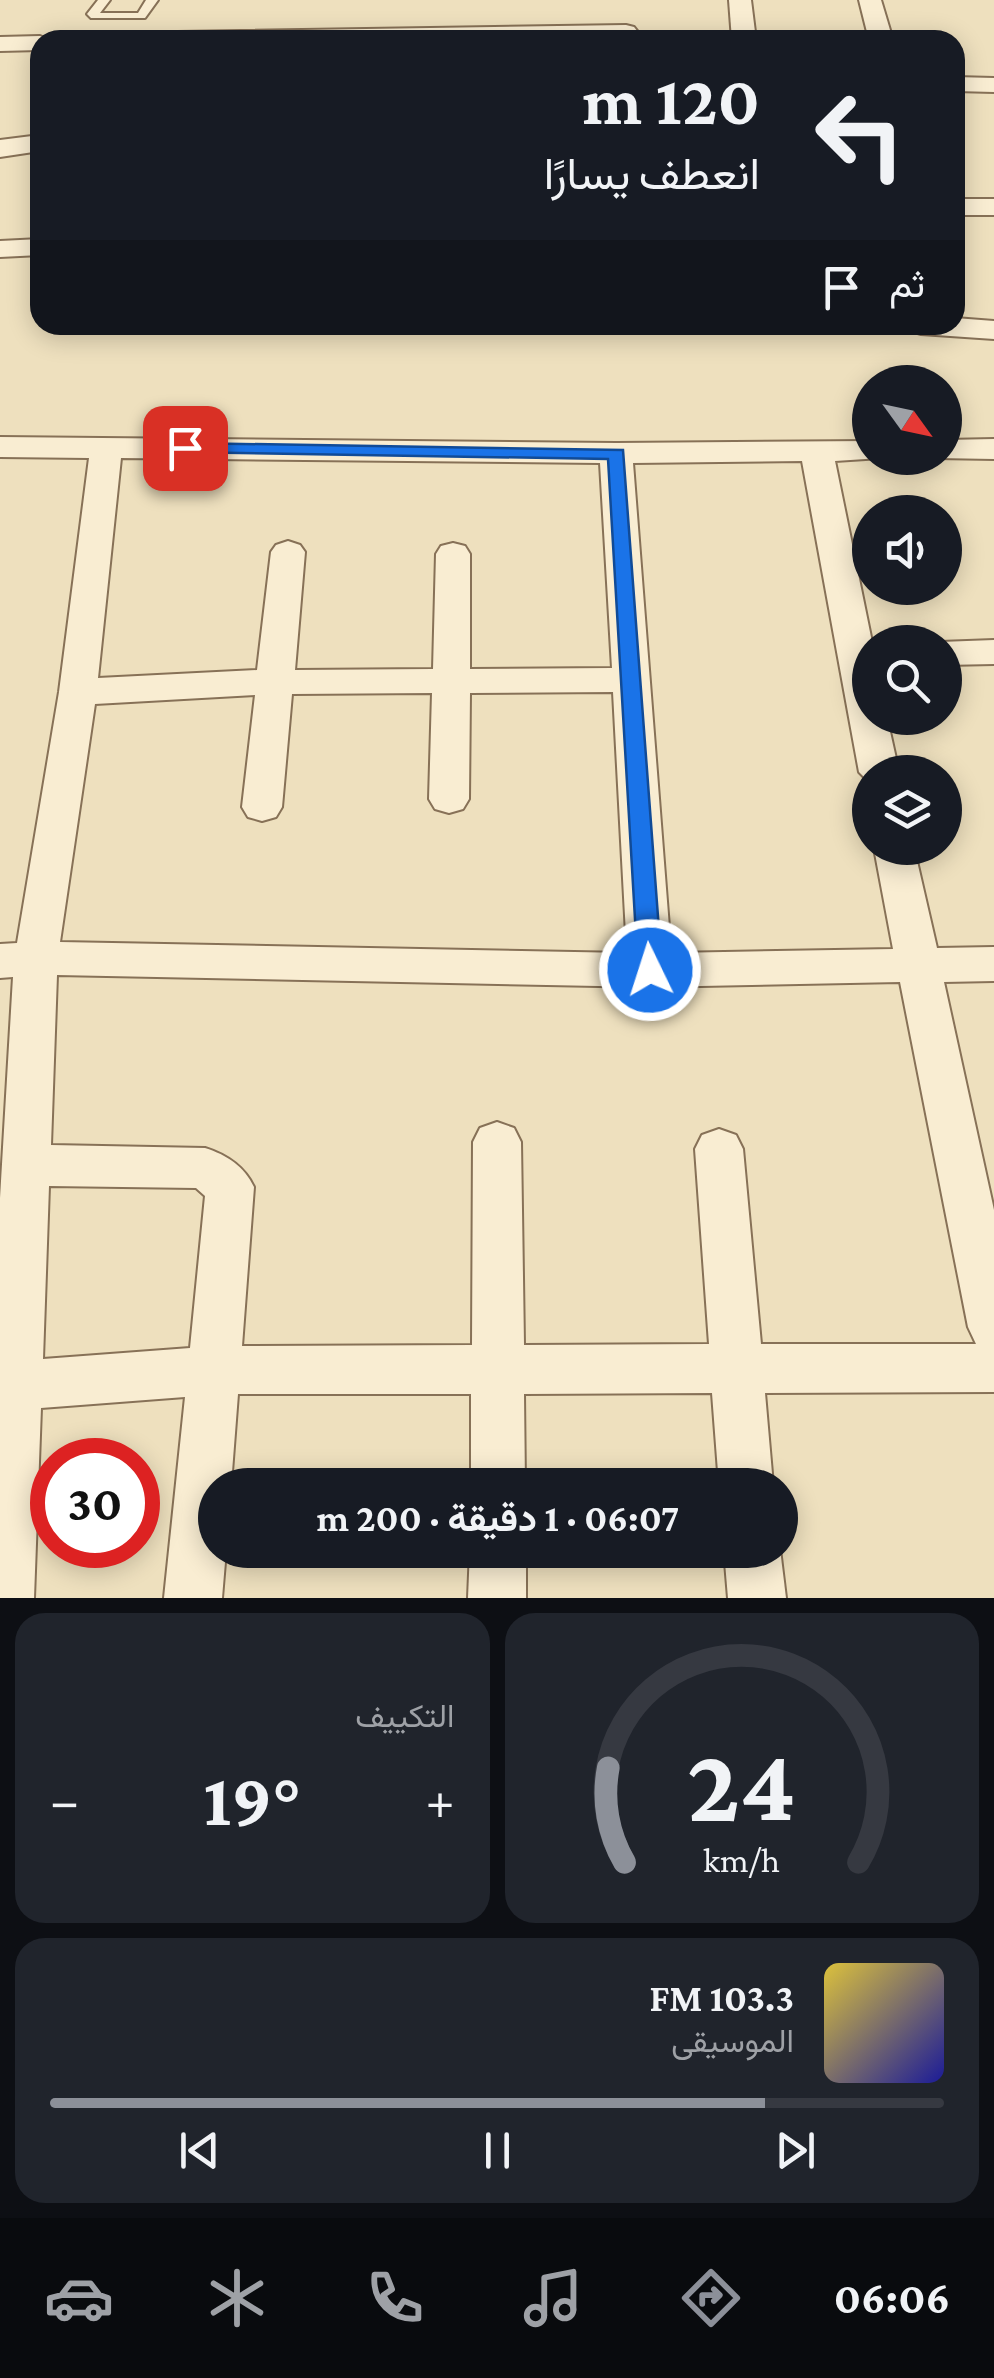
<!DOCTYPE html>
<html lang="ar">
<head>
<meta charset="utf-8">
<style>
	body { margin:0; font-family:"Crimson Pro",Vazirmatn,serif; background:#20242c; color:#f1f3f6; direction:rtl; height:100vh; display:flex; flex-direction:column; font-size:38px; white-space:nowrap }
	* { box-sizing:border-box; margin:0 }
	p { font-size:32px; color:#9ea1a6 }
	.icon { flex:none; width:55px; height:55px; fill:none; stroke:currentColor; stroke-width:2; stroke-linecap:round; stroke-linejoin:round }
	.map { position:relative; height:1598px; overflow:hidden; direction:ltr }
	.sheet { display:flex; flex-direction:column; gap:15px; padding:15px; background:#0d0f14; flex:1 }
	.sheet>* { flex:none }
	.hud { position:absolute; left:30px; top:30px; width:935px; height:305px; border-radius:30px; box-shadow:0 5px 25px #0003; direction:rtl; background:#171b24; color:#f1f3f6; overflow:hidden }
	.needle { width:65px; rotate:123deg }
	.tools { position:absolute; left:852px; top:365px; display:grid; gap:20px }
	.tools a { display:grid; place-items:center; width:110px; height:110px; border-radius:50%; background:#171b24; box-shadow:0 5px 25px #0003; font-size:50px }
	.speed { position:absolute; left:30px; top:1438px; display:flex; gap:20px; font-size:50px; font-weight:700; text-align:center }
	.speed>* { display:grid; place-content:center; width:130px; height:130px; border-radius:50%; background:#171b24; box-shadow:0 5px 25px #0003; line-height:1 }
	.speed .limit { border:15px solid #d22; background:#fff; color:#111 }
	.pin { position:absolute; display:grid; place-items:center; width:85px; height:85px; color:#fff; margin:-42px; border-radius:20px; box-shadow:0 5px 15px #0006 }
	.me { position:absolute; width:110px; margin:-55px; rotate:356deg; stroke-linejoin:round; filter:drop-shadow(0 0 8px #0008) }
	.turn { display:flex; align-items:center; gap:35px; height:210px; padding:0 40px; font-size:45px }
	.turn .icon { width:130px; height:130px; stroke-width:2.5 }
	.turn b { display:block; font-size:70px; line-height:85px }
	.then { display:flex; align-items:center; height:95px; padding:0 40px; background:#0003; gap:20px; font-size:38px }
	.big { font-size:75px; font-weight:700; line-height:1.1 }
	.sheet .widget { flex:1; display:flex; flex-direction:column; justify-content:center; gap:15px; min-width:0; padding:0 35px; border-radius:30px; background:#20242c }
	.sheet .dial { align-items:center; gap:0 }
	.dial svg { height:260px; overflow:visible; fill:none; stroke:#363941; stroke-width:7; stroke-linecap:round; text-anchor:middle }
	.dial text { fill:#f1f3f6; stroke:none }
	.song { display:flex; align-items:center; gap:30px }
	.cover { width:120px; height:120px; border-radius:15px; background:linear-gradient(135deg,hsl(50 70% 55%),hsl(240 70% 35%)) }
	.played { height:10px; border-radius:5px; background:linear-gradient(90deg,#8c9099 80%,#363941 80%) }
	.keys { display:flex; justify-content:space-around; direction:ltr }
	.heat { display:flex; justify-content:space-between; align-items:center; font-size:55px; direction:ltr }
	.sheet .tiles { flex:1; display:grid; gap:15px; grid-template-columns:1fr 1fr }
	.widget:last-child { grid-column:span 2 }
	.trip { position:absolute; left:198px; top:1468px; width:600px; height:100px; border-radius:50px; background:#171b24; box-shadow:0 5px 25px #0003; font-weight:700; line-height:100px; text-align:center; direction:rtl }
	.tab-bar { display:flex; height:160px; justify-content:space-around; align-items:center; background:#090b0e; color:#9ea1a6 }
	.tab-bar .icon { width:70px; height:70px }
	.tab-bar .current { color:#8c9099 }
	.tab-bar b { font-size:45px; color:#f1f3f6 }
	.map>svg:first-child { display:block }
</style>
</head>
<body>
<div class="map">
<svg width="994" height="1598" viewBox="0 0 994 1598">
	<rect width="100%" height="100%" fill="#eee0be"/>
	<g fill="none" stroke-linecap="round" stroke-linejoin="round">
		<defs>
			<polygon id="service" points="98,0 110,0 100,13 138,13 146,0 158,0 145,18 91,18 87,14"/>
			<g id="minor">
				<polygon points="729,0 751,0 756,40 732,40"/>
				<polygon points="859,0 881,0 893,40 869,40"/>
				<polygon points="626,25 634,27 638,32 634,37 103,40 115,33"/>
				<polygon points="40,36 50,40 40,40 40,50 0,51 0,37"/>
				<polygon points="955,77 994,78 994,92 955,91"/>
				<polygon points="40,135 40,151 0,157 0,140"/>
				<rect x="955" y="199" width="39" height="16"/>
				<polygon points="40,239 40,255 0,257 0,241"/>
				<polygon points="955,318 994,321 994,339 921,334 911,331 906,325 955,325"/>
				<path d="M0,437L616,443L870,441V458H881L835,461L872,642L870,718H887L899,772H870V783L859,772L802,461L633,463L671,953L893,949L874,848H914L937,948L994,947V981L944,982L994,1210V1392L765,1393L773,1485H719L712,1393L524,1394L525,1485H471V1394H238L231,1485H215V1550H226L222,1598H164L185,1397L41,1408L34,1598H0V1198L13,977L0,978V944L17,943L59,692L89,458L0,457ZM121,458L600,463L612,668L470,669V554L465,546L453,543L441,546L436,554L433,669L295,670L305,552L300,545L288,541L276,545L271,552L257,670L98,678ZM613,692L627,953L60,942L95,704L255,695L242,807L248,817L262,821L276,817L282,807L292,694L432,693L429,799L435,809L449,813L463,809L469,799L470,693ZM57,975L650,987L900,982L968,1327L976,1344H761L743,1149L736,1135L719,1129L702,1135L695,1149L709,1344L524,1345L521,1142L514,1128L497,1122L480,1128L473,1142L472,1345L242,1346L254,1187C244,1166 227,1155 205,1148L51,1145ZM49,1186L196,1188L205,1196L190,1348L43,1359Z"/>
				<polygon points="994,439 994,459 936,458 945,458 945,440"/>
				<polygon points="994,640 994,664 945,665 945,642 940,642"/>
				<polygon points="470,1550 526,1550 526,1598 468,1598"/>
				<polygon points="724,1550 780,1549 786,1598 728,1598"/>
			</g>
		</defs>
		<use href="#service" stroke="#877157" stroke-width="4"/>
		<use href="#minor" stroke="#877157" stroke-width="4"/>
		<use href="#service" fill="#f9edd2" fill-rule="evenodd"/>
		<use href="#minor" fill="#f9edd2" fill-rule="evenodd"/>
	</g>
	<polygon fill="#1a73e8" stroke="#114b97" stroke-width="2.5" points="185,443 623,450 662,970 659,977 641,977 638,970 608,459 178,452 176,448"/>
</svg>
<div class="tools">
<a><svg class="needle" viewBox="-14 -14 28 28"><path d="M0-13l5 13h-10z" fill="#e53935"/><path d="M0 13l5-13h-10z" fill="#9ea1a6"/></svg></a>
<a><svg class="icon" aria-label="sound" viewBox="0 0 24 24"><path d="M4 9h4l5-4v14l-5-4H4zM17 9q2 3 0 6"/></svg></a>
<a><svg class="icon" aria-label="search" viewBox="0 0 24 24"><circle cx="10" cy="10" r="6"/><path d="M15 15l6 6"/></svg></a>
<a><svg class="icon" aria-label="layers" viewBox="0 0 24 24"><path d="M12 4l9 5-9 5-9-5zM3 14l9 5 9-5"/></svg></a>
</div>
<div class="speed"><div class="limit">30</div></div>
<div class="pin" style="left:185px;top:448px;background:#d93025"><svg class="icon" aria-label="arrive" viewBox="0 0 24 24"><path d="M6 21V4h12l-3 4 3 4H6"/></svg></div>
<svg class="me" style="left:650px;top:970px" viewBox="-20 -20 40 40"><circle r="17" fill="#1a73e8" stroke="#fff" stroke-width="3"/><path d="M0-11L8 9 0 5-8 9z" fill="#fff"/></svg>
<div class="trip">06:07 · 1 دقيقة · 200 m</div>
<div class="hud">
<div class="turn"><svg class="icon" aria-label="left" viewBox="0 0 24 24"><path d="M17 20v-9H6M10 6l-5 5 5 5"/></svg><div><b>120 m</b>انعطف يسارًا</div></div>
<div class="then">ثم<svg class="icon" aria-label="arrive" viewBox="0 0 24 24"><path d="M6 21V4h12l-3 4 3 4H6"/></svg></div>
</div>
</div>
<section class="sheet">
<div class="tiles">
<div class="widget dial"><svg viewBox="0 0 100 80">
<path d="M14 69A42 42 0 1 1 86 69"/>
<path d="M14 69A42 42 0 0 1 9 40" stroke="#8c9099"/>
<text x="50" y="56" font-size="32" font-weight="700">24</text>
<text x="50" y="72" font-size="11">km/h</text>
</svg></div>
<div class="widget"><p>التكييف</p>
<div class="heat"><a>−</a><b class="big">19°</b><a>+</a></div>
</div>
<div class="widget">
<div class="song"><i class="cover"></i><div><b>103.3 FM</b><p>الموسيقى</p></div></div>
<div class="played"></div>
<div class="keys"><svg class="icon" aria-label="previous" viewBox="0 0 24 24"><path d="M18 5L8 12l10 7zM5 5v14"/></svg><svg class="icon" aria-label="pause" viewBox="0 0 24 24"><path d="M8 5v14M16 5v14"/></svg><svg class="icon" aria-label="next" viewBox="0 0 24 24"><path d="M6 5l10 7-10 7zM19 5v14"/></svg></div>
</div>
</div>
</section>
<nav class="tab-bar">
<b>06:06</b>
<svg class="icon current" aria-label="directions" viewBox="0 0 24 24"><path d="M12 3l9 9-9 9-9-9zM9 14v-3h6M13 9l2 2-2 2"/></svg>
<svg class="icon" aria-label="music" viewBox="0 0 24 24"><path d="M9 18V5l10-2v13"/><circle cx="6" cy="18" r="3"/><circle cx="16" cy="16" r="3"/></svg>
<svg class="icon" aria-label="phone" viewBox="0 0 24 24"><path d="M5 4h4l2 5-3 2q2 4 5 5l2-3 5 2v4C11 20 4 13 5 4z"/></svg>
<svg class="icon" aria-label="climate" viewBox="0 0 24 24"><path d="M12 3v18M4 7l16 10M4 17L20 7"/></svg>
<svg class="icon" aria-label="car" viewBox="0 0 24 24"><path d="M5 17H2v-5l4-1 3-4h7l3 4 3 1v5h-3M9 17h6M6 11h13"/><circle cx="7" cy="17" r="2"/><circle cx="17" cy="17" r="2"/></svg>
</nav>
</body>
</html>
